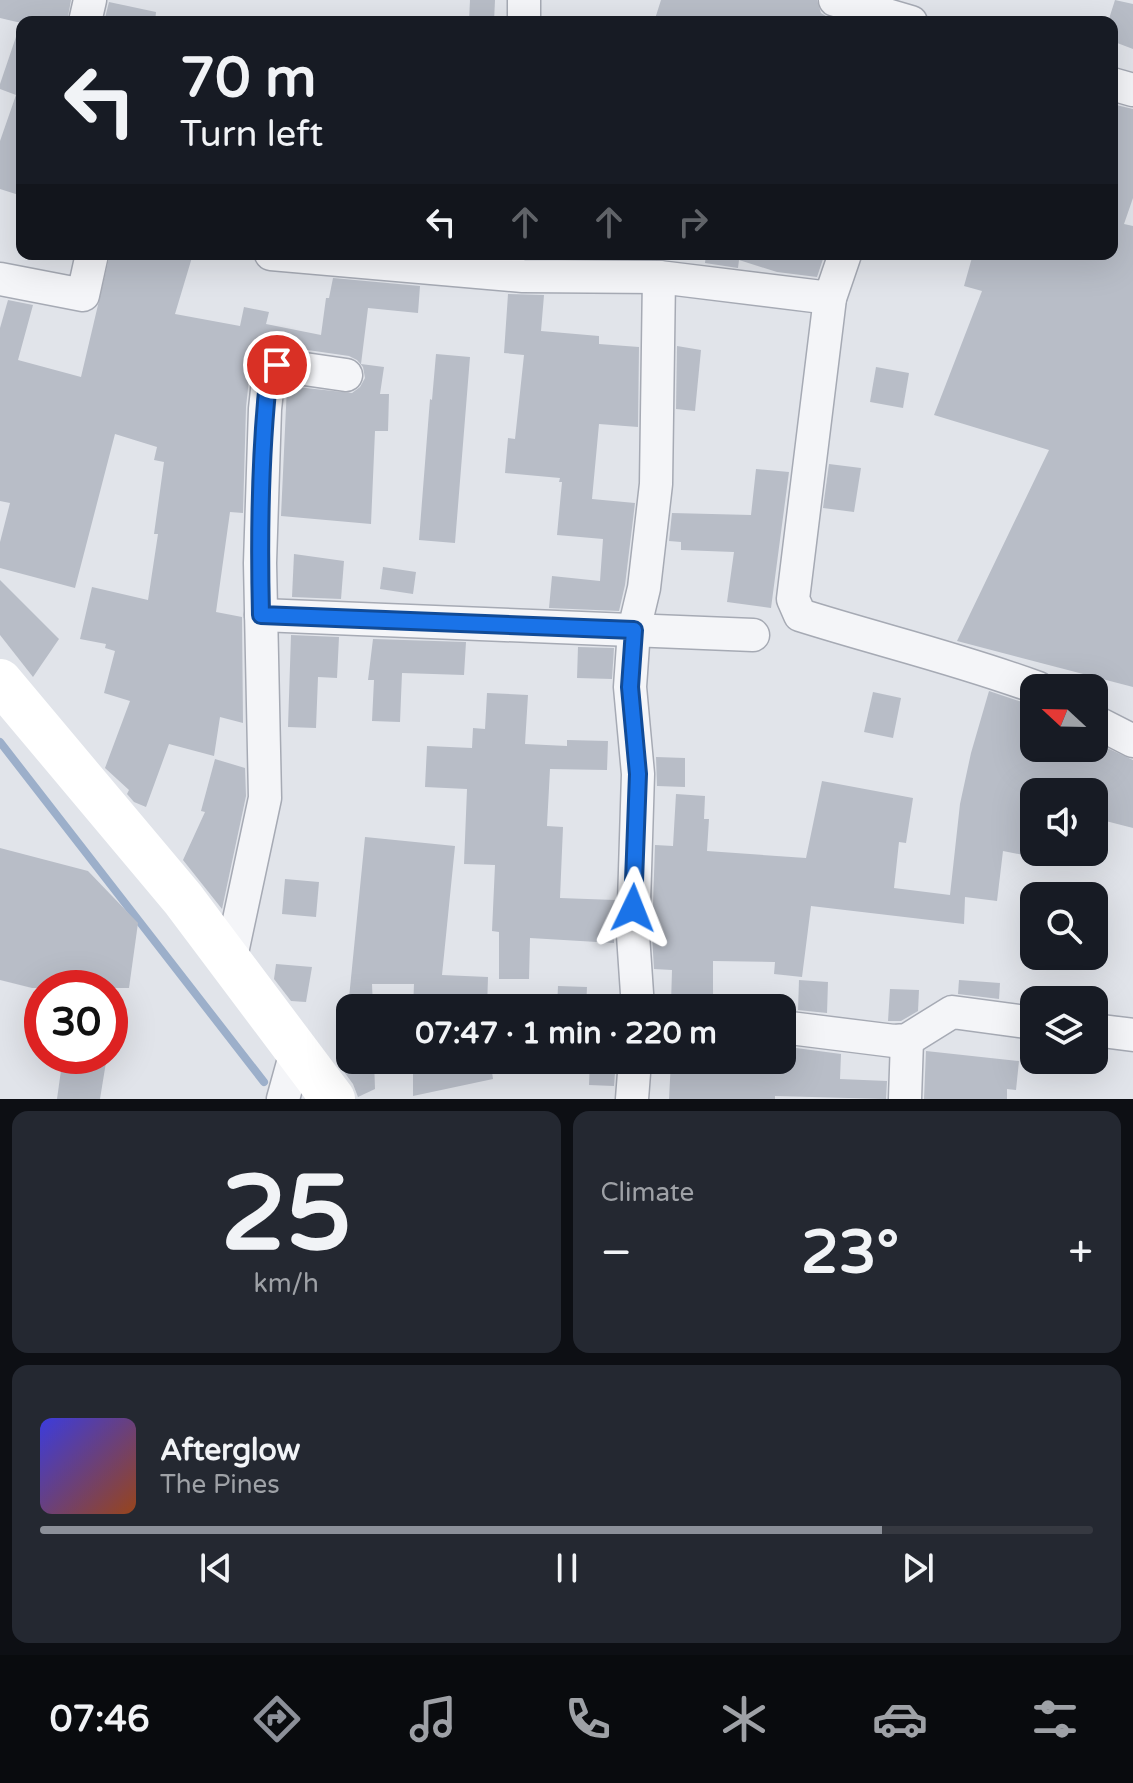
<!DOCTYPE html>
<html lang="en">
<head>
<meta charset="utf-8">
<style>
	body { margin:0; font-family:"Varela Round",sans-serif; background:#242831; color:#f1f3f6; height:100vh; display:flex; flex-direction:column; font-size:30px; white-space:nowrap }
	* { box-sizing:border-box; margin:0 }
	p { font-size:26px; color:#9ea1a6 }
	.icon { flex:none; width:44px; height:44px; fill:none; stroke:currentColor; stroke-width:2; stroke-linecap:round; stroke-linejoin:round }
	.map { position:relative; height:1099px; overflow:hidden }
	.details { display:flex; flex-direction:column; gap:12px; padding:12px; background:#0d0f14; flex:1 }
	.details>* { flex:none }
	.guide { position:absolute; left:16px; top:16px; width:1102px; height:244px; border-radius:16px; box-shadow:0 8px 32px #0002; background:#171b24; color:#f1f3f6; overflow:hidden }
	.needle { width:52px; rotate:292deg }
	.fabs { position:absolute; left:1020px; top:674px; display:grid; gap:16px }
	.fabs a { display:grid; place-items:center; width:88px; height:88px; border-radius:16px; background:#171b24; box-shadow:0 8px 32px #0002; font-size:40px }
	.speed { position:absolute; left:24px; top:970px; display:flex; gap:16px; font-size:40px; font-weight:700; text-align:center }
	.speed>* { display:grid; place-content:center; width:104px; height:104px; border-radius:50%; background:#171b24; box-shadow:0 8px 32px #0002; line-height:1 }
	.speed .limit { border:12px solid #d22; background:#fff; color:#111 }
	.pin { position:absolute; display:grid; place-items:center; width:68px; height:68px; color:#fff; margin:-34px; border:4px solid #fff; border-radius:50%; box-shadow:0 2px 8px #0007 }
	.me { position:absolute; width:88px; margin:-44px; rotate:2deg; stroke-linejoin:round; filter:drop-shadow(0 0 6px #0008) }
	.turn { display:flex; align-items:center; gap:28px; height:168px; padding:0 32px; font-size:36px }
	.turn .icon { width:104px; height:104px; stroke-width:2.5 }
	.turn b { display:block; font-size:56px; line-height:68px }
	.lanes { display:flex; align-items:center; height:76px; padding:0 32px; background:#0003; justify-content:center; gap:40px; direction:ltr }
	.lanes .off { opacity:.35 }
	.big { font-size:60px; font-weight:800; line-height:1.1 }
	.details .tile { flex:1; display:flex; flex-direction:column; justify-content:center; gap:12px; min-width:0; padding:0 28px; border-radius:16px; background:#242831 }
	.details .dial { align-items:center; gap:0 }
	.dial b { font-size:104px; line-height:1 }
	.song { display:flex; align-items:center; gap:24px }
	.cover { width:96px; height:96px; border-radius:12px; background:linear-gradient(135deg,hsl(240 70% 55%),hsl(20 70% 35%)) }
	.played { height:8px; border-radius:4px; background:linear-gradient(90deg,#8c9099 80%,#363941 80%) }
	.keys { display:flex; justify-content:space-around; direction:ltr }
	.heat { display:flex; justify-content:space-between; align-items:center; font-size:44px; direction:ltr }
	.details .tiles { flex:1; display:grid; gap:12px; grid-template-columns:1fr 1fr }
	.tile:last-child { grid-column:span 2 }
	.trip { position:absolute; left:336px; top:994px; width:460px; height:80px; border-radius:16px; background:#171b24; box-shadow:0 8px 32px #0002; font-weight:800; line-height:80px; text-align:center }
	.menu { display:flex; height:128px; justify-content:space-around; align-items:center; background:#090b0e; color:#9ea1a6 }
	.menu .icon { width:56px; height:56px }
	.menu .current { color:#8c9099 }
	.menu b { font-size:36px; color:#f1f3f6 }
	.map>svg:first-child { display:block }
</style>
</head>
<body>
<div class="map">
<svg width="1133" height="1099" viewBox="0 0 1133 1099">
	<rect width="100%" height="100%" fill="#e1e4ea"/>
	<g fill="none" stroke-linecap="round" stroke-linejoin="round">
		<polyline stroke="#9cafca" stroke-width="8" points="0,742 264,1082"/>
	</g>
	<g fill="#b8bdc7">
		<polygon points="0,0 71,0 67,22 17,22 0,18"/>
		<polygon points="470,0 495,0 494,22 469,22"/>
		<polygon points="661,0 817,0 821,13 831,19 830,22 654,22"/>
		<polygon points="1115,0 1133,4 1133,49 1112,41 1112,22 1108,22"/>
		<polygon points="109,2 156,12 155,22 104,22"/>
		<polygon points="18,31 22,31 22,196 0,189 0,141 16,95 0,89 0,84"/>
		<polygon points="1112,104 1133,109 1133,198 1124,224 1133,226 1133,687 957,641 1049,450 934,415 982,291 964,286 973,254 1112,254"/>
		<polygon points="110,254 193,254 175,314 240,326 244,307 269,312 266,324 321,335 326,298 329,298 333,278 420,286 418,313 368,308 361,364 384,367 380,394 389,394 388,431 375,431 371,524 281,516 287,386 352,393 360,387 365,378 363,367 357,360 349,356 280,346 271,347 256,359 250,370 246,407 243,513 230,512 216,612 242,617 243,723 220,717 214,756 169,744 146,807 134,802 127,794 129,790 105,768 130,701 104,693 115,651 105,648 106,644 80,639 92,587 148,600 158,534 154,534 164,462 154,460 157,447 115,434 75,588 0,568 0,542 10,503 0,501 0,328 8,300 33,305 18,360 81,377"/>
		<polygon points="706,254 808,254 823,259 817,277 777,272 739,260 738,268 705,263"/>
		<polygon points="508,294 544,295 541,331 599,336 599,344 639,347 638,427 599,424 592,499 635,503 625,585 619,611 549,608 552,576 600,581 603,539 557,535 562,482 559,482 560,478 505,473 508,438 515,439 524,355 504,353"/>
		<polygon points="677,346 701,350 695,411 676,409"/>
		<polygon points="436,354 470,357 455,543 419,540 430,399 432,400"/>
		<polygon points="876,367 909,373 903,408 870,402"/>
		<polygon points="829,464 861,468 854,512 823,508"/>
		<polygon points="756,469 789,472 771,608 727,602 734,552 681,550 681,542 669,541 672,513 751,515"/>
		<polygon points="294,554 344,561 341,599 292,597"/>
		<polygon points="383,567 416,572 413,594 380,589"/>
		<polygon points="0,580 59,639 33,677 0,635"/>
		<polygon points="291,635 339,637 337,678 318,677 316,728 288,727"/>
		<polygon points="373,639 466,642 464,675 402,673 400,722 372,721 374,680 368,680"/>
		<polygon points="578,647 614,648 612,679 577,678"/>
		<polygon points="989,691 1034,706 1034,748 1094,748 1094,742 1133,760 1133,828 1094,818 1094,792 1034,792 1034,857 1003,851 997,901 965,897 964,924 811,906 802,977 774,974 775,962 713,961 713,1005 671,1004 672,970 654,969 652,935 655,845 673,846 676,794 705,796 704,819 709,819 707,851 806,858 822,781 913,798 906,843 899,842 894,888 950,895 960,804 971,753"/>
		<polygon points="873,692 901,698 893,738 864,732"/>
		<polygon points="487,693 528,695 525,744 567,746 567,740 608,741 607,770 550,769 547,826 563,827 560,898 615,900 614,943 530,938 529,979 499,979 499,932 492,931 495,865 464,864 467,789 425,787 427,746 472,748 473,728 485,729"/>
		<polygon points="656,757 685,758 685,787 657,786"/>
		<polygon points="215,759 245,768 246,796 222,909 183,860 205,812 201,811"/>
		<polygon points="365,837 455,846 442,975 488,977 487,1008 413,1008 414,984 372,984 373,1008 348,1008"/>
		<polygon points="0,848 88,871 138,923 129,988 32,988 0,980"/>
		<polygon points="285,879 319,882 316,917 282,914"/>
		<polygon points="276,964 312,967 306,1002 291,1001 274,979"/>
		<polygon points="799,980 828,982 827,1013 798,1010"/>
		<polygon points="959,980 1000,983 999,999 958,994"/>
		<polygon points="558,986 587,987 586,1008 557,1008"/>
		<polygon points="890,989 919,990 918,1011 901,1021 888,1021"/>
		<polygon points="796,1048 841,1054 840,1079 887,1081 886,1099 775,1096 775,1099 669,1099 671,1060 782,1060 782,1055 796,1056"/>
		<polygon points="926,1051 1019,1061 1016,1090 1007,1089 1007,1099 924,1099"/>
		<polygon points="63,1056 107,1056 100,1099 57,1099"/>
		<polygon points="343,1060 374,1060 375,1089 358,1097 353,1084 339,1065 342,1065"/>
		<polygon points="432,1060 458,1060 459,1068 491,1065 493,1079 413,1096 413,1072 434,1070"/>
		<polygon points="590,1060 616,1060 614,1086 589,1085"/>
	</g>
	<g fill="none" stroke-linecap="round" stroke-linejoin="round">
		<defs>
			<g id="minor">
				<polyline points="835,0 911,22"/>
				<polyline points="85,22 90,0"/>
				<polyline points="524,22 524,0"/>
				<polyline points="1112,84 1133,90"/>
				<polyline points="271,254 523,276 659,277 830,298"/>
				<path d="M845,254L830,298L793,599L800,615C879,640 960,659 1038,688"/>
				<polyline points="0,279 83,295 92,254"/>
				<polyline points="261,615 753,635"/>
				<polyline points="1094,721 1133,741"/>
				<polyline points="230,962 265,798 260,563 265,409 269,372 277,365 346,375"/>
				<polyline points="638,1008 633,935 638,774 630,687 634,630 644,588 656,484 659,277"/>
				<polyline points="782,1027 894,1041 907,1040 952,1012 1034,1023"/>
				<polyline points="1094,1030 1133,1035"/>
				<polyline points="283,1099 296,1052"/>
				<polyline points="632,1099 635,1060"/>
				<polyline points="905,1099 907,1040"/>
			</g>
		</defs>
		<use href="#minor" stroke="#a6aab4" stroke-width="35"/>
		<use href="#minor" stroke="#f4f5f8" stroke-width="32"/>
		<polyline stroke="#fff" stroke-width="44" points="0,681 183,899 333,1099"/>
	</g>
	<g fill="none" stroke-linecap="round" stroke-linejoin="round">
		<defs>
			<path id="route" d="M277,365L269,372C260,452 259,535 261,615L634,630L630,687L638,774L633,908"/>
		</defs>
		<use href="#route" stroke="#114b97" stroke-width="20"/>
		<use href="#route" stroke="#1a73e8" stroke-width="14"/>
	</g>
</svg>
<div class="fabs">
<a><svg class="needle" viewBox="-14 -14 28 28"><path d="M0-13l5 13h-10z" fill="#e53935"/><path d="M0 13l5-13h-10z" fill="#9ea1a6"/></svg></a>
<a><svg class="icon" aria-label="sound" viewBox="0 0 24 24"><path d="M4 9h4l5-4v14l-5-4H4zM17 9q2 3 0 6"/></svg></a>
<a><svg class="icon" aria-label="search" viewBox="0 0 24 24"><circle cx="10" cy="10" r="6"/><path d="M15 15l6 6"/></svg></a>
<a><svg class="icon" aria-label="layers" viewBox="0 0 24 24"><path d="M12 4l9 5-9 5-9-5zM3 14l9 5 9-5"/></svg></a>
</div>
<div class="speed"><div class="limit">30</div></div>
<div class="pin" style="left:277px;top:365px;background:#d93025"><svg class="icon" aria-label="arrive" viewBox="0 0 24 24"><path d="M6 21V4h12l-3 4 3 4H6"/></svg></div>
<svg class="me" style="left:633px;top:908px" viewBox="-20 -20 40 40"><path d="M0-17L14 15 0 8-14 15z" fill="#1a73e8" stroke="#fff" stroke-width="4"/></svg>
<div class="trip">07:47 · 1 min · 220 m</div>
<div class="guide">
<div class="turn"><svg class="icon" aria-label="left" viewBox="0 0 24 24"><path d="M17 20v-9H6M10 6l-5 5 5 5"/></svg><div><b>70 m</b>Turn left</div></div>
<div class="lanes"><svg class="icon" aria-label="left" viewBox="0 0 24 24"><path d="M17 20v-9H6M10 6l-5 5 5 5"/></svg><svg class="icon off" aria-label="ahead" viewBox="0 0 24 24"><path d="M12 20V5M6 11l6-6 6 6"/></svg><svg class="icon off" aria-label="ahead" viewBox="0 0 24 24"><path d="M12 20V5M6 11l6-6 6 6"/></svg><svg class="icon off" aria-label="right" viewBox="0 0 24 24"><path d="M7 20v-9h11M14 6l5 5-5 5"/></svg></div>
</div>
</div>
<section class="details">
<div class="tiles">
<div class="tile dial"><b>25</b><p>km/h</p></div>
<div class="tile"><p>Climate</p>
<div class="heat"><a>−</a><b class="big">23°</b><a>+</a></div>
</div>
<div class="tile">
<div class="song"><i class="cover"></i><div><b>Afterglow</b><p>The Pines</p></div></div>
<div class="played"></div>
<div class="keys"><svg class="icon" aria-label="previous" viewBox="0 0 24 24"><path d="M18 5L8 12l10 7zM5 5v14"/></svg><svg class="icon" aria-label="pause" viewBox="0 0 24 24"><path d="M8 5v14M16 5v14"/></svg><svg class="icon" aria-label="next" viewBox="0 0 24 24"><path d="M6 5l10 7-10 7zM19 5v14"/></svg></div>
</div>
</div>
</section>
<nav class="menu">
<b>07:46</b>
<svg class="icon current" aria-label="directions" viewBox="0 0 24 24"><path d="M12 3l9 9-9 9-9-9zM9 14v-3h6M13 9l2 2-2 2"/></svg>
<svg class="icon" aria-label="music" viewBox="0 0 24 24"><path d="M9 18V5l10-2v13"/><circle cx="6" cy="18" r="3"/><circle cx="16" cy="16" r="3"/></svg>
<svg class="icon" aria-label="phone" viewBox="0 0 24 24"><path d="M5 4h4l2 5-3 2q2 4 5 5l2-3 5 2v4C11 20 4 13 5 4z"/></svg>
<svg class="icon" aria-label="climate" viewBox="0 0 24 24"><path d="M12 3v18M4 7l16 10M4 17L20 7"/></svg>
<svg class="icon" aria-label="car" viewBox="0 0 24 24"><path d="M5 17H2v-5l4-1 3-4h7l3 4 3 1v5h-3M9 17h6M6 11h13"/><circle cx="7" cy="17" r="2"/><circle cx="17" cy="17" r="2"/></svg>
<svg class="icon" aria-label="filters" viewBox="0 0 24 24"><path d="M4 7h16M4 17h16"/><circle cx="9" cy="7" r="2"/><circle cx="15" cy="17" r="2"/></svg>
</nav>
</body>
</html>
